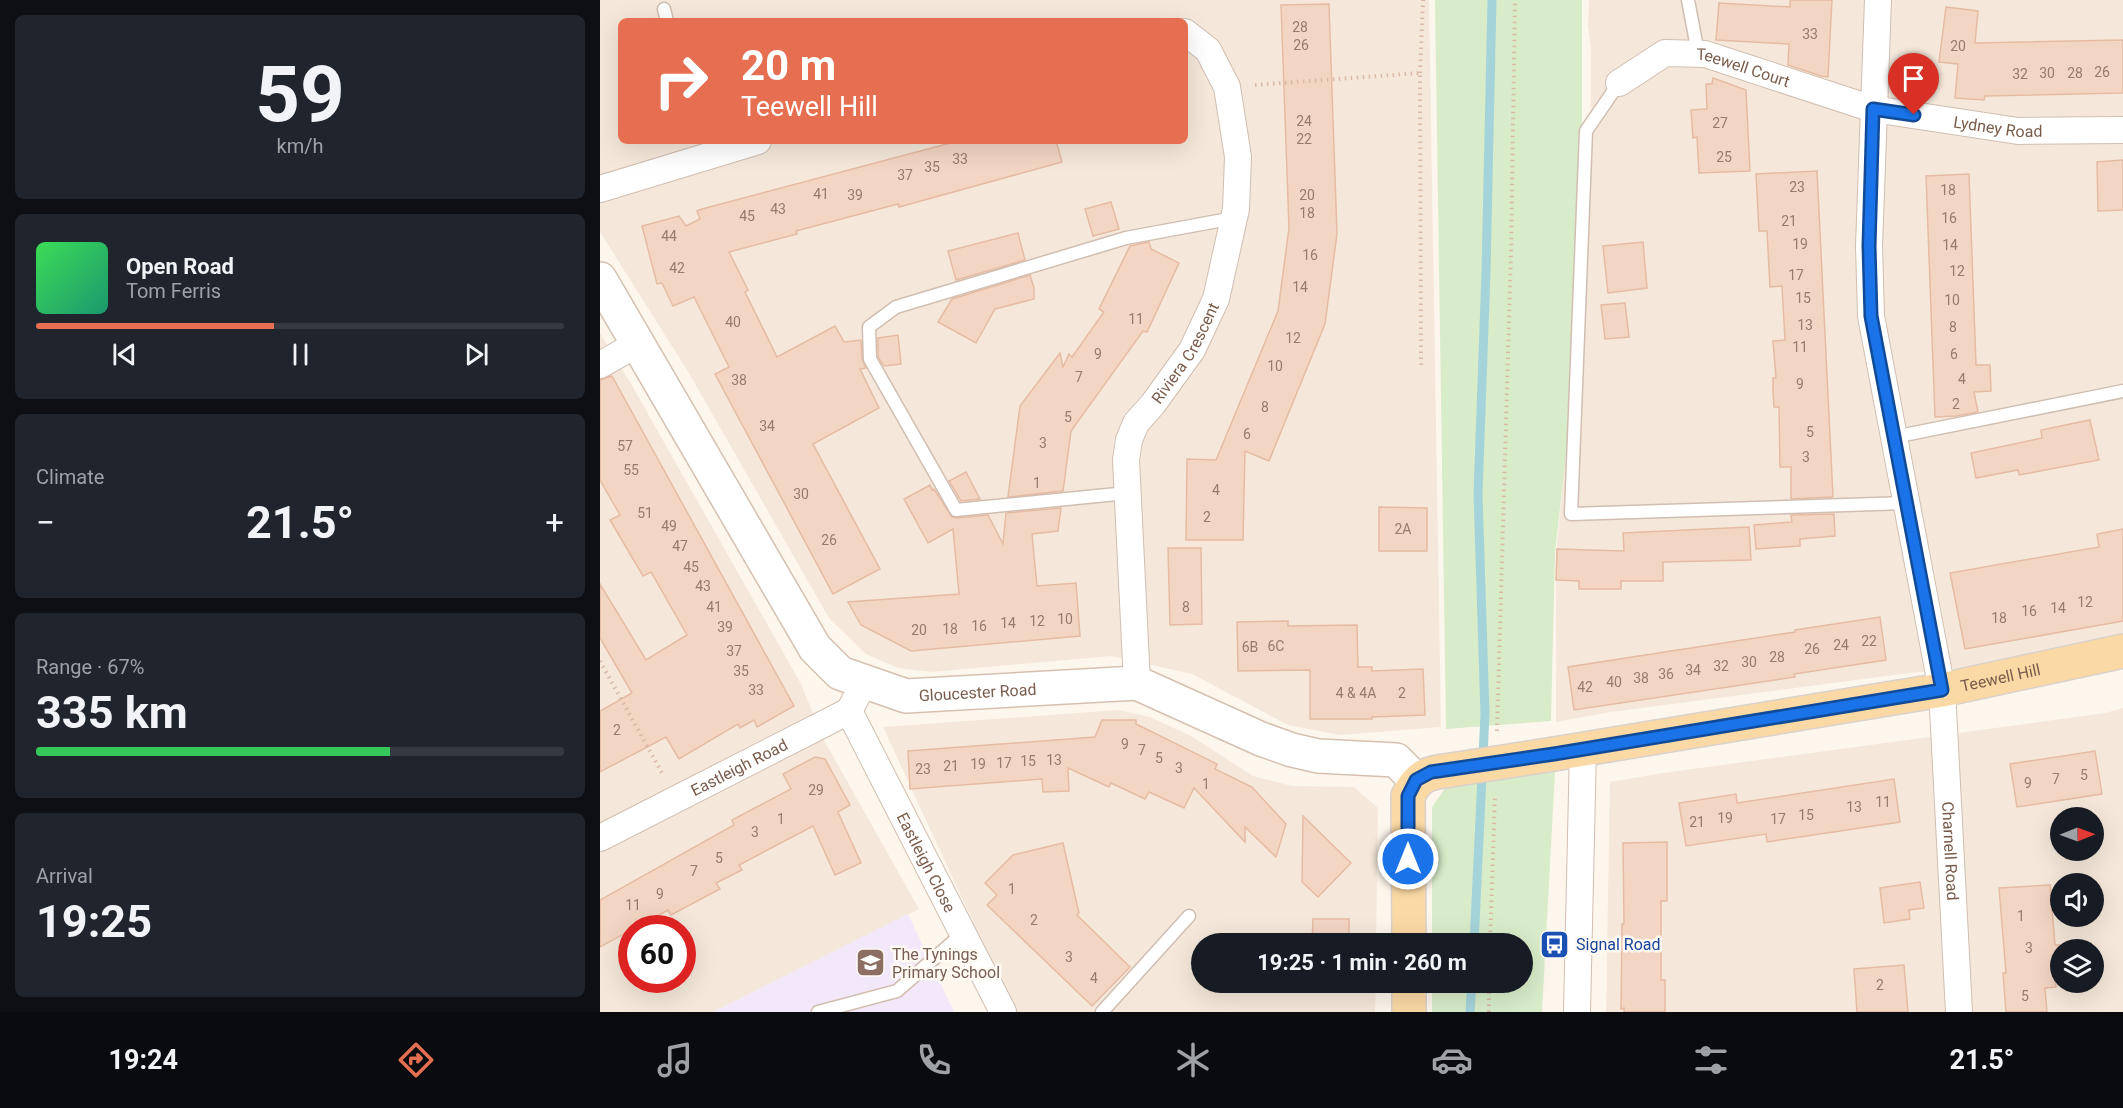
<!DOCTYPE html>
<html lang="en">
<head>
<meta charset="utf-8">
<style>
	body { margin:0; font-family:Roboto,sans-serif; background:#20242c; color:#f1f3f6; height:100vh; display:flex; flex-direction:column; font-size:22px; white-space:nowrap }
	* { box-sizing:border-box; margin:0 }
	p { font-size:20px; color:#9ea1a6 }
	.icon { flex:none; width:33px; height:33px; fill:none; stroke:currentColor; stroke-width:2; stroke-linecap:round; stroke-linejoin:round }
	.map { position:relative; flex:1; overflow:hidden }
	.sheet { display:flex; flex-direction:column; gap:15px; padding:15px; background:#0d0f14; width:600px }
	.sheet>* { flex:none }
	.hud { position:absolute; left:18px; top:18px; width:570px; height:126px; border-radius:9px; box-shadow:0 6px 24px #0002; background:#e76f51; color:#fff; overflow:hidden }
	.needle { width:39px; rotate:89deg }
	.tools { position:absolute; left:1450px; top:807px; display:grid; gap:12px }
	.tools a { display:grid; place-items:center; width:54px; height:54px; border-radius:50%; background:#171b24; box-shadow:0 6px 24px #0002; font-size:30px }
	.speed { position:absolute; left:18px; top:915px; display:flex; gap:12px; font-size:30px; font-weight:700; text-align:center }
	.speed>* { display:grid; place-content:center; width:78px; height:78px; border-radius:50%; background:#171b24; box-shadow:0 6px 24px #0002; line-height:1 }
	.speed .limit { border:9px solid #d22; background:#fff; color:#111 }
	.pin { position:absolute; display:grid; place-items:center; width:51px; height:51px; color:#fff; margin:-62px -26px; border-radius:50% 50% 50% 0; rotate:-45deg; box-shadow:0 0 6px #0007 }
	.pin .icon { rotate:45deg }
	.me { position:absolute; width:66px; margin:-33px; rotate:0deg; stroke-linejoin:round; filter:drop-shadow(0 0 4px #0008) }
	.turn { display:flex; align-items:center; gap:21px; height:126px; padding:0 24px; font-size:27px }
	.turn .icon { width:78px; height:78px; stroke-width:2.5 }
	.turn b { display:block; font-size:42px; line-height:51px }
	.big { font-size:45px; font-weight:700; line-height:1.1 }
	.sheet .tile { flex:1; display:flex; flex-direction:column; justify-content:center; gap:9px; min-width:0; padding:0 21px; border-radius:9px; background:#20242c }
	.sheet .dial { align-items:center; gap:0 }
	.dial b { font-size:78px; line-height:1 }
	.song { display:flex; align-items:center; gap:18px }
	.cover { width:72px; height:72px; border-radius:9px; background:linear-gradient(135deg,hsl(130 70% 55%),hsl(160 70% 35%)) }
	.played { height:6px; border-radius:3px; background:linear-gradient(90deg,#e76f51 45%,#363941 45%) }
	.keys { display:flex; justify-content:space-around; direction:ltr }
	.heat { display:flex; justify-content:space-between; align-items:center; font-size:33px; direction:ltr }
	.charge { height:9px; border-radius:4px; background:linear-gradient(90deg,#34c759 67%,#363941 0) }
	.trip { position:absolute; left:591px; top:933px; width:342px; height:60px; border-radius:30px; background:#171b24; box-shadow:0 6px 24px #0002; font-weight:700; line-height:60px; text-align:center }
	.menu { display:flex; height:96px; justify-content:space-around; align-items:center; background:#090b0e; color:#9ea1a6 }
	.menu .icon { width:42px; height:42px }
	.menu .selected { color:#e76f51 }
	.menu b { font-size:27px; color:#f1f3f6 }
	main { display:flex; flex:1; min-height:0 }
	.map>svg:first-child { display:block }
</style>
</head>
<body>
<main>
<section class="sheet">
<div class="tile dial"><b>59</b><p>km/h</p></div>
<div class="tile">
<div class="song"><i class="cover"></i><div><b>Open Road</b><p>Tom Ferris</p></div></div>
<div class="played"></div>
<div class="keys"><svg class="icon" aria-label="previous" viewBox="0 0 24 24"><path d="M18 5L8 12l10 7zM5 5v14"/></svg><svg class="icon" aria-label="pause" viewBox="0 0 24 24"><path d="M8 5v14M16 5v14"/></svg><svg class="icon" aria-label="next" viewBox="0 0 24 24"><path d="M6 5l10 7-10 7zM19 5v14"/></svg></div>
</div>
<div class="tile"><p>Climate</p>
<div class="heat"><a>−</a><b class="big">21.5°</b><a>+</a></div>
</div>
<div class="tile"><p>Range · 67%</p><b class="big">335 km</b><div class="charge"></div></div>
<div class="tile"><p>Arrival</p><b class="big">19:25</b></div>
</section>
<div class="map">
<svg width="1523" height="1012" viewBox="0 0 1523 1012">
	<rect width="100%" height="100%" fill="#fdf6ec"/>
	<g fill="#f5e8da" fill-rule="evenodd">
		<path d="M0,0H829L841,727L740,735L688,725L592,674L511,656L332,672L298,668L266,654L229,618L87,370L0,232ZM21,21H585V141H21Z"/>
		<polygon points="989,0 1523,0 1523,633 1373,667 1309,673 1011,712 956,722 956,556 990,184 991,50 988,26"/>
		<path d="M0,333L30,382L201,684L225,742L319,909L113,1012H0ZM32,928H82V980H32Z"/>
		<path d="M1523,708V1012H1006L1010,782L1063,773L1505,713ZM1461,818H1494V850H1461ZM1461,884H1494V916H1461ZM1461,950H1494V982H1461Z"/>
		<polygon points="518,710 550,717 591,736 653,776 692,786 754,787 778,808 776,943 602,944 602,982 776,983 775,1012 416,1012 409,1000 283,727"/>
	</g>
	<polygon fill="#f3e8fa" points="308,914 354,1012 113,1012"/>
	<g fill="#d8ecc9">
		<polygon points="835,0 982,0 982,215 974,382 955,553 951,721 846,729"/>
		<polygon points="955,772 942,1012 832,1012 832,983 922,982 922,944 832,943 832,807 848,784"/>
	</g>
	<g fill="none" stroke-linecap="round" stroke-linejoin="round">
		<g stroke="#a5d3da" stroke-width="9">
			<polyline points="874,944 885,714 878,494 886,272 892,0"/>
			<polyline points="870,1012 872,982"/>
		</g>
	</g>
	<g fill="#f3d5c3" stroke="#e6bba3" stroke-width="1.5">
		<polygon points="1190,0 1232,0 1228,77 1221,76 1188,65 1189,44 1116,40 1119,3 1190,7"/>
		<polygon points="729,4 737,234 725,324 669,461 645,451 643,540 586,540 587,459 616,460 678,311 689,228 681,5"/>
		<polygon points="1346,7 1378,11 1375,43 1523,40 1523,93 1385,96 1384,100 1355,98 1358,64 1339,62"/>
		<polygon points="1113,78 1146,90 1150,171 1099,173 1097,137 1093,138 1091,110 1107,109 1106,84 1112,84"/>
		<polygon points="358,141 456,141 462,162 299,207 298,204 196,231 197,234 129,252 148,290 145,292 177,357 235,326 244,342 261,340 262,359 266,368 260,369 279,408 213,444 280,569 233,594 115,374 129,367 94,297 73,306 62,283 57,284 42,226 79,216 86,226 100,219 97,211 102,209"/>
		<polygon points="1523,160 1523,210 1498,211 1497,162"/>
		<polygon points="1217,171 1233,497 1191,499 1191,467 1180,467 1179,407 1174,407 1173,392 1173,378 1176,378 1173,341 1185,340 1182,286 1170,287 1167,231 1159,231 1156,174"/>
		<polygon points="1369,174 1376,365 1390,365 1391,391 1374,392 1378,412 1356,416 1335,417 1326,176"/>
		<polygon points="511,202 519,229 493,236 485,209"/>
		<polygon points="418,233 425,260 356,280 348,251"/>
		<polygon points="549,242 551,249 579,263 547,332 543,331 471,431 463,491 408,497 420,406 460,353 463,367 469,354 472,357 504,312 499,309 530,246"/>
		<polygon points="1043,242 1047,288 1008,293 1003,246"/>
		<polygon points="430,275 434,288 434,299 395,309 376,343 338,322 352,299"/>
		<polygon points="1025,303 1029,337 1005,339 1001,305"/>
		<polygon points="298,335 301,364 284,366 278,357 278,338"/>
		<polygon points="12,376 194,706 157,727 154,720 140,728 138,724 79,759 66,737 0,772 0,711 32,693 0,638 0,584 46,660 87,635 51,572 43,576 10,520 20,515 0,480 0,380"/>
		<polygon points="1490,420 1499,460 1419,475 1418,470 1376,478 1371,453 1442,438 1441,430"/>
		<polygon points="366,472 380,499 361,501 349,481"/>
		<polygon points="330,485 332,490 334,489 352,517 357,518 388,515 403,544 406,513 461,508 458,531 432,534 437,586 476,583 480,636 311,651 261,625 248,602 359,594 353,529 328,543 304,499"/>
		<polygon points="779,507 827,508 827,551 779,551"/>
		<polygon points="1234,514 1235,536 1200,539 1200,546 1156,549 1154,525 1192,522 1191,515"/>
		<polygon points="1149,527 1151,560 1063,562 1063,581 1021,581 1021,589 979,589 979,581 956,580 957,549 1024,551 1023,533"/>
		<polygon points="1523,529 1523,621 1365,649 1350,573 1499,547 1497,534"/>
		<polygon points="568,548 601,548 602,624 570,625"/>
		<polygon points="1280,617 1286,660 1194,674 1195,677 974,710 968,667 1195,632 1195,630"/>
		<polygon points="688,621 688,626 757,625 758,667 772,667 772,671 823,669 825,715 772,717 772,719 710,719 710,670 638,671 637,622"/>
		<polygon points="502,720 536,720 536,724 617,764 615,769 652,787 686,824 676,857 645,827 645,842 594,788 584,808 549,792 545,799 511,783 509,787 468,768 469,791 443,792 442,779 310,789 308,751 495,737"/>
		<polygon points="1495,751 1502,794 1417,807 1410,764"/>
		<polygon points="215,757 225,759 250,805 238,812 261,863 235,875 213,826 139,865 142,870 116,883 120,889 71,915 68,910 0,947 0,900 134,825 132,820 191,789 183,774"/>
		<polygon points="1294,779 1300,822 1167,842 1166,834 1086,846 1079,803 1136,794 1137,803"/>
		<polygon points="703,816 751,863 718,897 702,882"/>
		<polygon points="1067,842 1067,901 1061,901 1061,980 1065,980 1065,1012 1024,1012 1024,1008 1021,1009 1022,924 1024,924 1023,843"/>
		<polygon points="463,843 479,913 477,915 530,967 492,1006 387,905 397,895 385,883 413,855"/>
		<polygon points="1320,882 1324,908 1309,910 1310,919 1284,923 1280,888"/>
		<polygon points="1450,885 1455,945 1491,943 1491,950 1461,950 1461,974 1455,975 1456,987 1445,988 1447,1012 1406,1012 1403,973 1406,973 1399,888"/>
		<polygon points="713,919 749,919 749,944 712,944"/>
		<polygon points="1304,965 1308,1012 1257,1012 1254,969"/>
	</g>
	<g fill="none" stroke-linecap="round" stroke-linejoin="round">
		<defs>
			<g id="lane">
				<polyline points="1088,0 1098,53"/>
				<polyline points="64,9 67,21"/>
				<polyline points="1019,83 986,131 971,514 1306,503"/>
				<polyline points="1294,437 1523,391"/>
				<polyline points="527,493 356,510 270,359 269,327 296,307 526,238 634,218"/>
				<polyline points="218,1012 297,991 362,934"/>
				<polyline points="502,1012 589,916"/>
			</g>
			<g id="street">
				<path id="s1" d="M1278,0L1269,246L1271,316L1342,690L1359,1012"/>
				<path id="s2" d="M1019,83L1065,53L1105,54L1273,109L1418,131L1523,130"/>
				<polyline points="0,189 158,141"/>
				<polyline points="0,365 39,343"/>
				<path id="s3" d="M537,683L526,460L529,440L536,423L553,404L592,350L616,299L636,209L638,157L627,87L608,50L585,32"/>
				<path id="s4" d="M249,711L403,1012"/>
				<path id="s5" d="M0,838L249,711L257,696"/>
				<polyline points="977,1012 983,748"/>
			</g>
			<g id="secondary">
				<path id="s6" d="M0,279L215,648L240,673L306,696L537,683L661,739L692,750L718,756L796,760L816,780"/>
			</g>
			<g id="primary">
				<path id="s7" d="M954,754L1342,690L1523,651"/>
				<path d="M809,944L808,796C819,774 828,773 851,770"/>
				<polyline points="809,982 809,1012"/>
			</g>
		</defs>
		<use href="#lane" stroke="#d1beb0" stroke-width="15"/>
		<use href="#street" stroke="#d1beb0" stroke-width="28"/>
		<use href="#secondary" stroke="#d6c0b0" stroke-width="36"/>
		<use href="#primary" stroke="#dad1cd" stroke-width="36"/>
		<g stroke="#d9b8a5" stroke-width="4" stroke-dasharray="1.5 4.5" stroke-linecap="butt">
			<polyline points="820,73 823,0"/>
			<polyline points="655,85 820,73 821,366"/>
			<polyline points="0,661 62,773"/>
			<polyline points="897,731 911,252 915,0"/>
			<polyline points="890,944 895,795"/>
			<polyline points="889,1012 889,982"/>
		</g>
		<use href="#lane" stroke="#fff" stroke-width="12"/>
		<use href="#street" stroke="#fff" stroke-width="26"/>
		<use href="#secondary" stroke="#fff" stroke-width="33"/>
		<use href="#primary" stroke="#fbd9a5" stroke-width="33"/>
		<defs>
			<polyline id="primary-bridge" points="851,770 954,754"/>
		</defs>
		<use href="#primary-bridge" stroke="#dad1cd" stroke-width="36" stroke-linecap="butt"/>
		<use href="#primary-bridge" stroke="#fbd9a5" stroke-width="33"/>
	</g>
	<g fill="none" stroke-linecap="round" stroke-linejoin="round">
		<defs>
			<polyline id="route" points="808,859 808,796 816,780 831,772 954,754 1342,690 1271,316 1269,246 1273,109 1314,115"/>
		</defs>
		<use href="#route" stroke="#114b97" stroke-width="15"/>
		<use href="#route" stroke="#1a73e8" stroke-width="10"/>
	</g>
	<defs>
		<symbol id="bus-square" viewBox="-11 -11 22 22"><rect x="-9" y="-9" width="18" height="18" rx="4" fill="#1a4fb4" stroke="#fffaf3"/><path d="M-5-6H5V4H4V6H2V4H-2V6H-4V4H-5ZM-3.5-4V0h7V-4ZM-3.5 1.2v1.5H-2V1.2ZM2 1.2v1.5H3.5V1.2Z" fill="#fff"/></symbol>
		<symbol id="school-square" viewBox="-11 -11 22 22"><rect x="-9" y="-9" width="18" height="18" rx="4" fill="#8d6e63" stroke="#fffaf3"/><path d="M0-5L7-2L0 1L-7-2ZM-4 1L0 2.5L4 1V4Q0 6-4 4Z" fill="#fff"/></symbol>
	</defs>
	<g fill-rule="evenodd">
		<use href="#bus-square" x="938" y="928" width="33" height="33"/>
		<use href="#school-square" x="254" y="946" width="33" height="33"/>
	</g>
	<g text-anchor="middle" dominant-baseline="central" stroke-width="5" stroke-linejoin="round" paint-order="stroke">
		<g font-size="14" fill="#987a6a">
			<text x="700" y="27">28</text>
			<text x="1210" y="34">33</text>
			<text x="701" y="45">26</text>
			<text x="1358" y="46">20</text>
			<text x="1502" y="72">26</text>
			<text x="1447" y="73">30</text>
			<text x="1475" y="73">28</text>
			<text x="1420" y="74">32</text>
			<text x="704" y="121">24</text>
			<text x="1120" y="123">27</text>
			<text x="704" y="139">22</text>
			<text x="1124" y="157">25</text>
			<text x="360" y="159">33</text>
			<text x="332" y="167">35</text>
			<text x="305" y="175">37</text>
			<text x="1197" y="187">23</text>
			<text x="1348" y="190">18</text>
			<text x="221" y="194">41</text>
			<text x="255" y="195">39</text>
			<text x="707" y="195">20</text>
			<text x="178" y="209">43</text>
			<text x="707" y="213">18</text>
			<text x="147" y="216">45</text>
			<text x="1349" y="218">16</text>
			<text x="1189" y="221">21</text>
			<text x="69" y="236">44</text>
			<text x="1200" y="244">19</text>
			<text x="1350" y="245">14</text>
			<text x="710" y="255">16</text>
			<text x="77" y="268">42</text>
			<text x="1357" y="271">12</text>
			<text x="1196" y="275">17</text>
			<text x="700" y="287">14</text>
			<text x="1203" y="298">15</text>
			<text x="1352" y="300">10</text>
			<text x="536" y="319">11</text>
			<text x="133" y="322">40</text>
			<text x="1205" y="325">13</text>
			<text x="1353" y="327">8</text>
			<text x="693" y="338">12</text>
			<text x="1200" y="347">11</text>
			<text x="498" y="354">9</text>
			<text x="1354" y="354">6</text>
			<text x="675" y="366">10</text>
			<text x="479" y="377">7</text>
			<text x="1362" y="379">4</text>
			<text x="139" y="380">38</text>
			<text x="1200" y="384">9</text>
			<text x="1356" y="404">2</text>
			<text x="665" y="407">8</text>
			<text x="468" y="417">5</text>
			<text x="167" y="426">34</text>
			<text x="1210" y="432">5</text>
			<text x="647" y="434">6</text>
			<text x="443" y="443">3</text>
			<text x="25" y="446">57</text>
			<text x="1206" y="457">3</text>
			<text x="31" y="470">55</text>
			<text x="437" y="483">1</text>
			<text x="616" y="490">4</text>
			<text x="201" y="494">30</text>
			<text x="45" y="513">51</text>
			<text x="607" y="517">2</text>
			<text x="69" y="526">49</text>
			<text x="803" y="529">2A</text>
			<text x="229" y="540">26</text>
			<text x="80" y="546">47</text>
			<text x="91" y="567">45</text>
			<text x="103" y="586">43</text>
			<text x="1485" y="602">12</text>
			<text x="114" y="607">41</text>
			<text x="586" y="607">8</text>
			<text x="1458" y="608">14</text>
			<text x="1429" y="611">16</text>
			<text x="1399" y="618">18</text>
			<text x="465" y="619">10</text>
			<text x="437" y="621">12</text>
			<text x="408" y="623">14</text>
			<text x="379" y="626">16</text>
			<text x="125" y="627">39</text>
			<text x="350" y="629">18</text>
			<text x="319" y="630">20</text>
			<text x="1269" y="641">22</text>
			<text x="1241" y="645">24</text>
			<text x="676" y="646">6C</text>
			<text x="650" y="647">6B</text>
			<text x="1212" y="649">26</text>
			<text x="134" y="651">37</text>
			<text x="1177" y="657">28</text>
			<text x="1149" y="662">30</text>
			<text x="1121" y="666">32</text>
			<text x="1093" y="670">34</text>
			<text x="141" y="671">35</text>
			<text x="1066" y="674">36</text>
			<text x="1041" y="678">38</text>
			<text x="1014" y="682">40</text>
			<text x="985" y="687">42</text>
			<text x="156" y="690">33</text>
			<text x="756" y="693">4 &amp; 4A</text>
			<text x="802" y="693">2</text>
			<text x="17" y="730">2</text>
			<text x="525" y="744">9</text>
			<text x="542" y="750">7</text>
			<text x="559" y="758">5</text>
			<text x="454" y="760">13</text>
			<text x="428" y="761">15</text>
			<text x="404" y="763">17</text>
			<text x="378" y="764">19</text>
			<text x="351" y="766">21</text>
			<text x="579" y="768">3</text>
			<text x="323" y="769">23</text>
			<text x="1484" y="775">5</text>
			<text x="1456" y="779">7</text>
			<text x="1428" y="783">9</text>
			<text x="606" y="784">1</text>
			<text x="216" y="790">29</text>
			<text x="1283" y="802">11</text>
			<text x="1254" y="807">13</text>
			<text x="1206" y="815">15</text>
			<text x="1125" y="818">19</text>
			<text x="181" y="819">1</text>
			<text x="1178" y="819">17</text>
			<text x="1097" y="822">21</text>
			<text x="155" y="832">3</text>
			<text x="119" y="858">5</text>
			<text x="94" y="871">7</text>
			<text x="412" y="889">1</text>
			<text x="60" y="894">9</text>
			<text x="33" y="905">11</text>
			<text x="1421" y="916">1</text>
			<text x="434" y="920">2</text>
			<text x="1429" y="948">3</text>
			<text x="469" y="957">3</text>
			<text x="494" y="978">4</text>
			<text x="1280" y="985">2</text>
			<text x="1425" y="996">5</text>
		</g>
		<g font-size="16" fill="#7a5c4d" stroke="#fffaf3">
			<text stroke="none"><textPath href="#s2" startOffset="135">Teewell Court</textPath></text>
			<text stroke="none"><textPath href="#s2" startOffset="398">Lydney Road</textPath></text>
			<text stroke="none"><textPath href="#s3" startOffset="348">Riviera Crescent</textPath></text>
			<text stroke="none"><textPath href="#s7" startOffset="453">Teewell Hill</textPath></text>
			<text stroke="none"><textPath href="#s6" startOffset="604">Gloucester Road</textPath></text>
			<text stroke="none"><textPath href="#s5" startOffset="156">Eastleigh Road</textPath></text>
			<text stroke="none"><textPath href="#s1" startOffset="858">Charnell Road</textPath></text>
			<text stroke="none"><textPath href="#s4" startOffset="170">Eastleigh Close</textPath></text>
		</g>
		<g font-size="16" fill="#164399" stroke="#fffaf3" text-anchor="start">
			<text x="976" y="944">Signal Road</text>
		</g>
		<g font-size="16" fill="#785e54" stroke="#fffaf3" text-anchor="start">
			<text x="292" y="954">The Tynings<tspan x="292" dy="18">Primary School</tspan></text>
		</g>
	</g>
</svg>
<div class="tools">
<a><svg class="needle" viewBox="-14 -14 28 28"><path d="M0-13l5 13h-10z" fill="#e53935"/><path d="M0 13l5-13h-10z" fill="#9ea1a6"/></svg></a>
<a><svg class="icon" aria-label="sound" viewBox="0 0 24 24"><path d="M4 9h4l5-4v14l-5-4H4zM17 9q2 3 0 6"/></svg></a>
<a><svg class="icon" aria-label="layers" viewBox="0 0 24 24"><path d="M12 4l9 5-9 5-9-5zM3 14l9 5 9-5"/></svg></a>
</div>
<div class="speed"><div class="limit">60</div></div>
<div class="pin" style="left:1314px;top:115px;background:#d93025"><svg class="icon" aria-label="arrive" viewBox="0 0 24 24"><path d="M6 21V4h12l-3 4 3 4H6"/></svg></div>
<svg class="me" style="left:808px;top:859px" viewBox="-20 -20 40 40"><circle r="17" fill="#1a73e8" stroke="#fff" stroke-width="3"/><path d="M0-11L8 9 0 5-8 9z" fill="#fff"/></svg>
<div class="trip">19:25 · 1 min · 260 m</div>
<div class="hud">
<div class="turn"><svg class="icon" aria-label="right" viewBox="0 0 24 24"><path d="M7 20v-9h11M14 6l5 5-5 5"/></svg><div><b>20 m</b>Teewell Hill</div></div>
</div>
</div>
</main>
<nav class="menu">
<b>19:24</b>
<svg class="icon selected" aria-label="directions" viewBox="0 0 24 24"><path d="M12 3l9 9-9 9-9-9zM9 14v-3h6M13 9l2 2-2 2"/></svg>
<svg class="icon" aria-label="music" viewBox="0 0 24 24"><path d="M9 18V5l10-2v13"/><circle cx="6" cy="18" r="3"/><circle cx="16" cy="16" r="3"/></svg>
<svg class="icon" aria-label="phone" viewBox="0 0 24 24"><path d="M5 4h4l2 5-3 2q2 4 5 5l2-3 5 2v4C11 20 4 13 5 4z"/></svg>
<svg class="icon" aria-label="climate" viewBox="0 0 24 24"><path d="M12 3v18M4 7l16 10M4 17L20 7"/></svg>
<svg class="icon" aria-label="car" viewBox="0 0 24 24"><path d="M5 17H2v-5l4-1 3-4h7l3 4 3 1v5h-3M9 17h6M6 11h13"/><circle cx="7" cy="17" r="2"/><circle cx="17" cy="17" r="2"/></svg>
<svg class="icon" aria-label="filters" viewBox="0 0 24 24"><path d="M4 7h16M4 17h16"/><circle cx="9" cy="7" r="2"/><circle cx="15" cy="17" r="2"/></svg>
<b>21.5°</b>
</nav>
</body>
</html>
